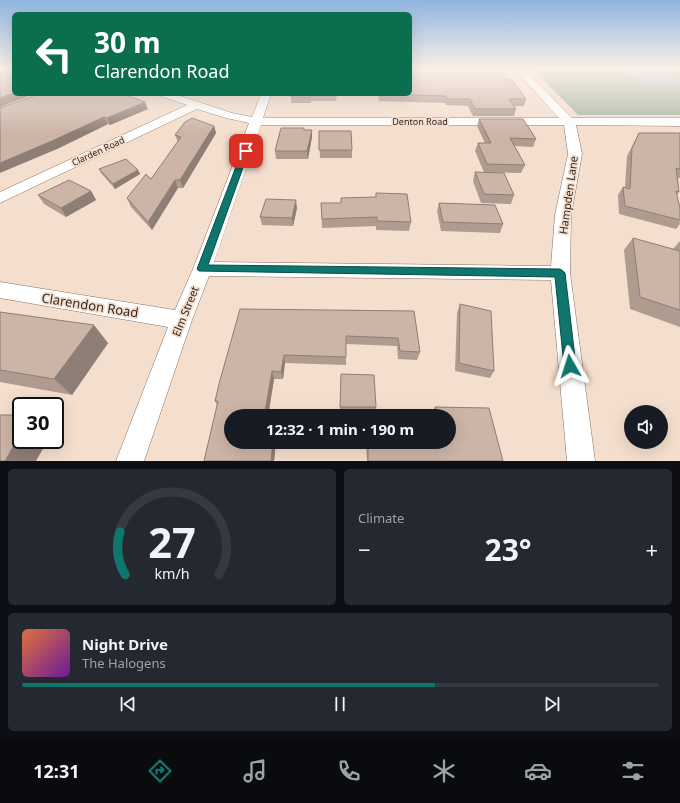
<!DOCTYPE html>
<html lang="en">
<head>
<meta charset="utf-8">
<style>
	body { margin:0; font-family:"Noto Sans",sans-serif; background:#242831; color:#f1f3f6; height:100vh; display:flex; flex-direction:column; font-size:15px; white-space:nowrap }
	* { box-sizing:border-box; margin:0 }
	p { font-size:13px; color:#9ea1a6 }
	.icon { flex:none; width:22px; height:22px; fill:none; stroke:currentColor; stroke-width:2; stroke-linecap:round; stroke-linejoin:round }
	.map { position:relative; height:461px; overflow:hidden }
	.details { display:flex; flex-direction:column; gap:8px; padding:8px; background:#0d0f14; flex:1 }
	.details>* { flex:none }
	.banner { position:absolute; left:12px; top:12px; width:400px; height:84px; border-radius:6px; box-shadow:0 4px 16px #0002; background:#0b6e4f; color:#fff; overflow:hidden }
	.buttons { position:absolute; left:624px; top:405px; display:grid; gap:8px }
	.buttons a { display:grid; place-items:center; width:44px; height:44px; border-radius:50%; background:#171b24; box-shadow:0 4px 16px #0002; font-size:20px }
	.speed { position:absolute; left:12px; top:397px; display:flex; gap:8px; font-size:20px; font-weight:700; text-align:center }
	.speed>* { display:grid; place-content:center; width:52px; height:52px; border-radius:50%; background:#171b24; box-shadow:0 4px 16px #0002; line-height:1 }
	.speed .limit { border:2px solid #111; border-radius:6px; background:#fff; color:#111 }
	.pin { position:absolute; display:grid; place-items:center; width:34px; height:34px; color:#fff; margin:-17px; border-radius:8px; box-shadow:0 2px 6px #0006 }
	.me { position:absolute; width:44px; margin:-22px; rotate:354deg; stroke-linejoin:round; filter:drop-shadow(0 0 3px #0008) }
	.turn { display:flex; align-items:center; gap:14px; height:84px; padding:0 16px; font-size:18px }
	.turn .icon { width:52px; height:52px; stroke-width:2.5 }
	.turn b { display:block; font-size:28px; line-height:34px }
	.big { font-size:30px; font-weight:700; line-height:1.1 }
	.details .widget { flex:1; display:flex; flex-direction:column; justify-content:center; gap:6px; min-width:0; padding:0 14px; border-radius:6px; background:#242831 }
	.details .dial { align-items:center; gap:0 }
	.dial svg { height:104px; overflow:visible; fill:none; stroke:#363941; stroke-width:7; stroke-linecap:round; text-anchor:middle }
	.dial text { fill:#f1f3f6; stroke:none }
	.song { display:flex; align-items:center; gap:12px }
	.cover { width:48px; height:48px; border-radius:6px; background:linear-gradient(135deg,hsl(20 70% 55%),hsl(280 70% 35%)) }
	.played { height:4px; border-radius:2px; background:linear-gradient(90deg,#0f766e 65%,#363941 65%) }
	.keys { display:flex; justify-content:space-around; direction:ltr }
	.heat { display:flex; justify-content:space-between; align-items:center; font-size:22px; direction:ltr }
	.details .tiles { flex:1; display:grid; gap:8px; grid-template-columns:1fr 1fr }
	.widget:last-child { grid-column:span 2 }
	.trip { position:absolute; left:224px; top:409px; width:232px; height:40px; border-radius:20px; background:#171b24; box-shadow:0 4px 16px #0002; font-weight:700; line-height:40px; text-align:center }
	.tab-bar { display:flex; height:64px; justify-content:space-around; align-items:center; background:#090b0e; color:#9ea1a6 }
	.tab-bar .icon { width:28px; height:28px }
	.tab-bar .active { color:#0f766e }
	.tab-bar b { font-size:18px; color:#f1f3f6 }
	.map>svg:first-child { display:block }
</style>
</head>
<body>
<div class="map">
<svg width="680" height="461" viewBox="0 0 680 461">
	<rect width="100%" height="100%" fill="#f4decd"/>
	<polygon fill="#a7b5a1" points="533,69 680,69 680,115 578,115"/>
	<polygon fill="#aab8d5" points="623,70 660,70 675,78 667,79 680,82 680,87 648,86"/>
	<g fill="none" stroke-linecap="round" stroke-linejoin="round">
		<defs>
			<path id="minor" d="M514,69H524L572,118H680V126L576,125L582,154L571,215L570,273L595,461H567L551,280L209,276L192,320L144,461H116L168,327L0,298V282L175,310L193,269L249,123L226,118L197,109L0,203V192L187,105L160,96L159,94H174L232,113L252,117L261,94H271L263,118H559ZM261,125H564L568,154L555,215L551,266L214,262Z"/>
		</defs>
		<use href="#minor" stroke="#867263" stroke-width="1"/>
		<use href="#minor" fill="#fff" fill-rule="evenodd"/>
	</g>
	<g fill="#af9b90">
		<polygon points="506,80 526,99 524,106 514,106 516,109 514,116 473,116 468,106 446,105 445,103 379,101 378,94 410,94"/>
		<polygon points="141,94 158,94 158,95 142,95"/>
		<polygon points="291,94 337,94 336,101 311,101 311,103 291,103"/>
		<polygon points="0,108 148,109 110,125 108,124 57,149"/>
		<polygon points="479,119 536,139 533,147 514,146 525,165 521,173 484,172 475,151 478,143 485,143 477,126"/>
		<polygon points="214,126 216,133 183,188 178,188 152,230 131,207 127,198 151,179 178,142 175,135"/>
		<polygon points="312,130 312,137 308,159 276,159 275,151"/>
		<polygon points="319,131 352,150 352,158 320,158"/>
		<polygon points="639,133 680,133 680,178 678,178 679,192 677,195 680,224 676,229 619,214 618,195 623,187 625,187 627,156"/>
		<polygon points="99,169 138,170 140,174 115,189 101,173"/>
		<polygon points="475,172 514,195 511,204 481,203 473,181"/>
		<polygon points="91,191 96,200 66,217 44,204 38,195"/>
		<polygon points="376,193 411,222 409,231 376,230 376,226 322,228 321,203 341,203 376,197"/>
		<polygon points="439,203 503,224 500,233 441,231 437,211"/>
		<polygon points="297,208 293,226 262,225 260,217"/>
		<polygon points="633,238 673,249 680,241 680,327 630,309 624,250"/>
		<polygon points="460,304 494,371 490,378 455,371 457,313"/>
		<polygon points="240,309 414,311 420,352 417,360 398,359 397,346 346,344 346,365 285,363 283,379 274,379 269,411 276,442 274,461 204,461 217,405 215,401"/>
		<polygon points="0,312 108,343 72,395 0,382"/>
		<polygon points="341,374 376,407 376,410 340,410"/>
		<polygon points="435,407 489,408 503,461 367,461 366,442 449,442 449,416 433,416 432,414"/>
	</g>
	<g fill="#8f7e75">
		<polygon points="14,93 14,94 34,94 0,107 0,98"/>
		<polygon points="145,102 148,109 110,125 107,118"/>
		<polygon points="104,117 108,124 57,149 0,173 0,163"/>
		<polygon points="214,126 216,133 183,188 180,180"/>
		<polygon points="312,130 312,137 308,159 307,151"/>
		<polygon points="138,170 140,174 115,189 113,184"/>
		<polygon points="175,180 178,188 152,230 148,222"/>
		<polygon points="91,191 96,200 66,217 61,208"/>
		<polygon points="296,200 297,208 293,226 292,218"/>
		<polygon points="94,325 108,343 72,395 54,379"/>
		<polygon points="284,355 285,363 283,379 281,372"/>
		<polygon points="272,371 274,379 268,416 265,411"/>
		<polygon points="21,433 21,440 48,440 36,461 5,461"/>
		<polygon points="273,442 276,442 274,461 271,461"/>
	</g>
	<g fill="#ccb4a7" stroke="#8f7e75">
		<polygon points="0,69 14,69 14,93 0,98"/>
		<polygon points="410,69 498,69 506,80 512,80 526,99 509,99 516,109 475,109 470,99 447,99 446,96 379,94 410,94"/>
		<polygon points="39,94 123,94 145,102 107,118 104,117 52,141 0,163 0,108"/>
		<polygon points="291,94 336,94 336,95 311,94 311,97 291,97"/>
		<polygon points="192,118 214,126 180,180 175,180 148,222 127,198 146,174 151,179 181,137 175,135 185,122"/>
		<polygon points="479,119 523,119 536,139 510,138 525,165 487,164 478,143 491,143"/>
		<polygon points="281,128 304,128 304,130 312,130 307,151 275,151"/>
		<polygon points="319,131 351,131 352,150 319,150"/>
		<polygon points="639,133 680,133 680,169 676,168 679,192 676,191 680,208 680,220 625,206 623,187 630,189 632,148"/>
		<polygon points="126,159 138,170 113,184 99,169"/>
		<polygon points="475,172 504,173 514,195 484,194"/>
		<polygon points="69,180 91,191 61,208 38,195"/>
		<polygon points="376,193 407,194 411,222 377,221 377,217 322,219 321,203 341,203 341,198 376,197"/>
		<polygon points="266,199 296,200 292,218 260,217"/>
		<polygon points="439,203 495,205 503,224 443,222"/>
		<polygon points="633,238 680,251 680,310 640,297"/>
		<polygon points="460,304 491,311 494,371 459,363"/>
		<polygon points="240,309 414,311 420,352 400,351 398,338 346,336 346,357 284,355 281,372 272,371 265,411 277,411 276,416 231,416 231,442 273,442 271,461 204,461 218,401 215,401 219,384"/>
		<polygon points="0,312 94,325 54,379 0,370"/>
		<polygon points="341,374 374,375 376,407 340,407"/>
		<polygon points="435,407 489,408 503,461 368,461 368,442 449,442 449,416 437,416"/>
		<polygon points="0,415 21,415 21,433 5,461 0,461"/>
	</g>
	<linearGradient id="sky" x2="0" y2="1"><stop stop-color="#8fb6e0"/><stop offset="0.52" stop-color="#faf0e8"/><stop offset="1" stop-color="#faf0e8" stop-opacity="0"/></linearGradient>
	<rect width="680" height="133" fill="url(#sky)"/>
	<polygon fill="#0f766e" stroke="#0a4d48" points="246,148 249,151 208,265 560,269 563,271 565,273 576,366 574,370 570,372 565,370 564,366 555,277 199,271 197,269 242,151"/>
	<g text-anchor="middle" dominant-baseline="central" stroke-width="3.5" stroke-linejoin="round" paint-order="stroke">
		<g font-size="9" fill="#312923" stroke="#f4decd">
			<text x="420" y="121">Denton Road</text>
			<text transform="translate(98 151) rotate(-25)">Clarden Road</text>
		</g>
		<g font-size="11" fill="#312923" stroke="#f4decd">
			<text transform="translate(568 195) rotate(-82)">Hampden Lane</text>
			<text transform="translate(185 311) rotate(-68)">Elm Street</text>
		</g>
		<g font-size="13" fill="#312923" stroke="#f4decd">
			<text transform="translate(90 305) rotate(9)">Clarendon Road</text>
		</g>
	</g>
</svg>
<div class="buttons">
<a><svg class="icon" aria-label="sound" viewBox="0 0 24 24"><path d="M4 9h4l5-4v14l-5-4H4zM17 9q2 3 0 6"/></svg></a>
</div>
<div class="speed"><div class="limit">30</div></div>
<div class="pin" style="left:246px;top:151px;background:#d93025"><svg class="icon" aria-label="arrive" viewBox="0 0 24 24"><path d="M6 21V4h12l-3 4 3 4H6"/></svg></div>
<svg class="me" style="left:570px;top:366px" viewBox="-20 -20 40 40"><path d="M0-17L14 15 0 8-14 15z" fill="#0f766e" stroke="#fff" stroke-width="4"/></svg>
<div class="trip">12:32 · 1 min · 190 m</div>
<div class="banner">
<div class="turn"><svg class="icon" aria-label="left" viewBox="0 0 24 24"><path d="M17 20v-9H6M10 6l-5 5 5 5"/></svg><div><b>30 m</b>Clarendon Road</div></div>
</div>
</div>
<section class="details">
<div class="tiles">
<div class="widget dial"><svg viewBox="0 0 100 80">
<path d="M14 69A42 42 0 1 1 86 69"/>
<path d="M14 69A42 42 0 0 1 10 36" stroke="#0f766e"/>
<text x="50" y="56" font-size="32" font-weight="700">27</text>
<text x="50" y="72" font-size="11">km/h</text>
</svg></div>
<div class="widget"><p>Climate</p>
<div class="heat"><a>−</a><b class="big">23°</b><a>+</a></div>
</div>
<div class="widget">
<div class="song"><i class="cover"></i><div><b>Night Drive</b><p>The Halogens</p></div></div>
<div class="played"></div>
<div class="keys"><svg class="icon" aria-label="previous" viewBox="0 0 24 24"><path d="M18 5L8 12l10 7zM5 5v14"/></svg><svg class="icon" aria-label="pause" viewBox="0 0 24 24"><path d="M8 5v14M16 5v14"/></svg><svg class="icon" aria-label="next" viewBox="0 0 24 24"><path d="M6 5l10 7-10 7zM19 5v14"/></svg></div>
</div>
</div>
</section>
<nav class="tab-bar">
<b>12:31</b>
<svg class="icon active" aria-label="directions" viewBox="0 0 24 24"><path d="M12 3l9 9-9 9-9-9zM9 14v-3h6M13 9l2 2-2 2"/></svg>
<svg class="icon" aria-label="music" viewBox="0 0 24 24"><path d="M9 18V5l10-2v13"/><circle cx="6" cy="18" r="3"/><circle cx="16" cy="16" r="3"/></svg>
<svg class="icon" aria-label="phone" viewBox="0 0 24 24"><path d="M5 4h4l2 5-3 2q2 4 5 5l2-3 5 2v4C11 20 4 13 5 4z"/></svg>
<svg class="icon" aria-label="climate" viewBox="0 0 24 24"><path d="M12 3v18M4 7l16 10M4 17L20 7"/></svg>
<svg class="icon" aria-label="car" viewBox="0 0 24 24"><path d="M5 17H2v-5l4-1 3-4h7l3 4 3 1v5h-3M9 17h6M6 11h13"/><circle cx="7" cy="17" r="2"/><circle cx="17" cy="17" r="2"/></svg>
<svg class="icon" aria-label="filters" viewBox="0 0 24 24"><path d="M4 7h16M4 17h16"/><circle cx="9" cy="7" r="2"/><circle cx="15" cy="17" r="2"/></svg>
</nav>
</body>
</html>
